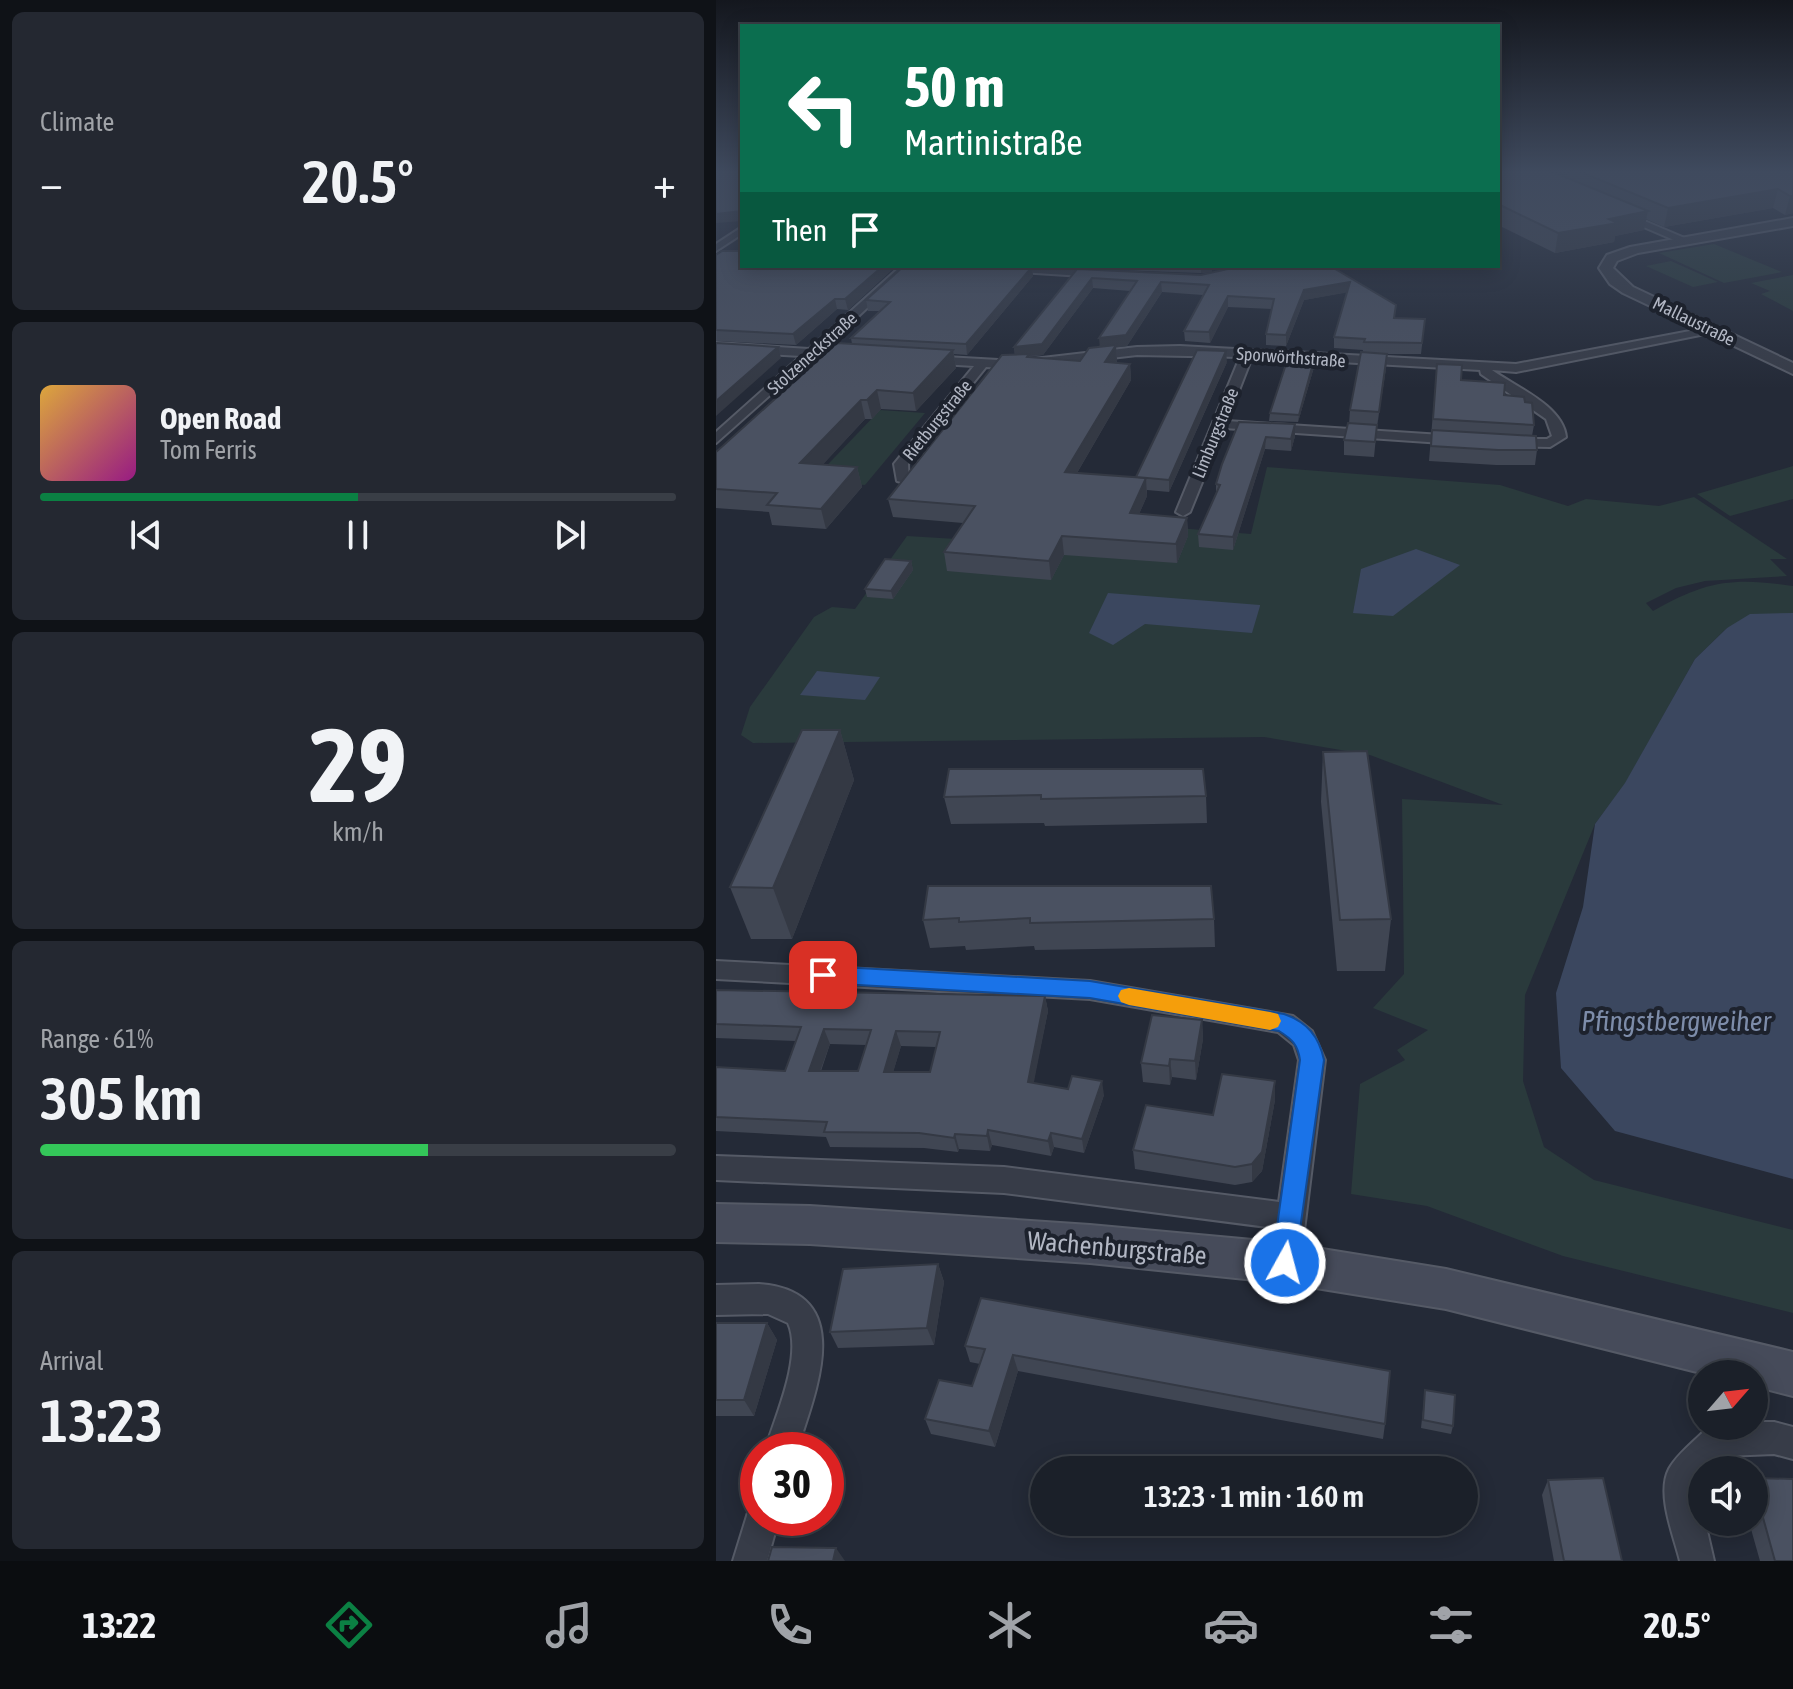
<!DOCTYPE html>
<html lang="en">
<head>
<meta charset="utf-8">
<style>
	body { margin:0; font-family:"Asap Condensed",sans-serif; background:#242831; color:#f1f3f6; height:100vh; display:flex; flex-direction:column; font-size:30px; white-space:nowrap }
	* { box-sizing:border-box; margin:0 }
	p { font-size:26px; color:#a0a3a8 }
	.icon { flex:none; width:44px; height:44px; fill:none; stroke:currentColor; stroke-width:2; stroke-linecap:round; stroke-linejoin:round }
	.map { position:relative; flex:1; overflow:hidden }
	.details { display:flex; flex-direction:column; gap:12px; padding:12px; background:#0f1217; width:716px }
	.details>* { flex:none }
	.guide { position:absolute; left:24px; top:24px; width:760px; height:244px; border-radius:0px; box-shadow:0 4px 20px #0003,0 0 0 2px #393e46; background:#0b6e4f; color:#fff; overflow:hidden }
	.needle { width:52px; rotate:62deg }
	.buttons { position:absolute; left:972px; top:1360px; display:grid; gap:16px }
	.buttons a { display:grid; place-items:center; width:80px; height:80px; border-radius:50%; background:#1b2029; box-shadow:0 4px 20px #0003,0 0 0 2px #393e46; font-size:40px }
	.speed { position:absolute; left:24px; top:1432px; display:flex; gap:16px; font-size:40px; font-weight:700; text-align:center }
	.speed>* { display:grid; place-content:center; width:104px; height:104px; border-radius:50%; background:#1b2029; box-shadow:0 4px 20px #0003,0 0 0 2px #393e46; line-height:1 }
	.speed .limit { border:12px solid #d22; background:#fff; color:#111 }
	.pin { position:absolute; display:grid; place-items:center; width:68px; height:68px; color:#fff; margin:-34px; border-radius:16px; box-shadow:0 4px 12px #0006 }
	.me { position:absolute; width:88px; margin:-44px; rotate:7deg; stroke-linejoin:round; filter:drop-shadow(0 0 6px #0008) }
	.turn { display:flex; align-items:center; gap:28px; height:168px; padding:0 32px; font-size:36px }
	.turn .icon { width:104px; height:104px; stroke-width:2.5 }
	.turn b { display:block; font-size:56px; line-height:68px }
	.then { display:flex; align-items:center; height:76px; padding:0 32px; background:#0003; gap:16px; font-size:30px }
	.big { font-size:60px; font-weight:600; line-height:1.1 }
	.details .tile { flex:1; display:flex; flex-direction:column; justify-content:center; gap:12px; min-width:0; padding:0 28px; border-radius:12px; background:#242831 }
	.details .dial { align-items:center; gap:0 }
	.dial b { font-size:104px; line-height:1 }
	.song { display:flex; align-items:center; gap:24px }
	.cover { width:96px; height:96px; border-radius:12px; background:linear-gradient(135deg,hsl(40 70% 55%),hsl(310 70% 35%)) }
	.played { height:8px; border-radius:4px; background:linear-gradient(90deg,#0b8043 50%,#393e46 50%) }
	.keys { display:flex; justify-content:space-around; direction:ltr }
	.heat { display:flex; justify-content:space-between; align-items:center; font-size:44px; direction:ltr }
	.charge { height:12px; border-radius:6px; background:linear-gradient(90deg,#34c759 61%,#393e46 0) }
	.trip { position:absolute; left:314px; top:1456px; width:448px; height:80px; border-radius:40px; background:#1b2029; box-shadow:0 4px 20px #0003,0 0 0 2px #393e46; font-weight:600; line-height:80px; text-align:center }
	.menu { display:flex; height:128px; justify-content:space-around; align-items:center; background:#0b0d10; color:#a0a3a8 }
	.menu .icon { width:56px; height:56px }
	.menu .active { color:#0b8043 }
	.menu b { font-size:36px; color:#f1f3f6 }
	main { display:flex; flex:1; min-height:0 }
	.map>svg:first-child { display:block }
</style>
</head>
<body>
<main>
<section class="details">
<div class="tile"><p>Climate</p>
<div class="heat"><a>−</a><b class="big">20.5°</b><a>+</a></div>
</div>
<div class="tile">
<div class="song"><i class="cover"></i><div><b>Open Road</b><p>Tom Ferris</p></div></div>
<div class="played"></div>
<div class="keys"><svg class="icon" aria-label="previous" viewBox="0 0 24 24"><path d="M18 5L8 12l10 7zM5 5v14"/></svg><svg class="icon" aria-label="pause" viewBox="0 0 24 24"><path d="M8 5v14M16 5v14"/></svg><svg class="icon" aria-label="next" viewBox="0 0 24 24"><path d="M6 5l10 7-10 7zM19 5v14"/></svg></div>
</div>
<div class="tile dial"><b>29</b><p>km/h</p></div>
<div class="tile"><p>Range · 61%</p><b class="big">305 km</b><div class="charge"></div></div>
<div class="tile"><p>Arrival</p><b class="big">13:23</b></div>
</section>
<div class="map">
<svg width="1077" height="1561" viewBox="0 0 1077 1561">
	<rect width="100%" height="100%" fill="#242a37"/>
	<g fill="#2a3a3c">
		<polygon points="998,244 1066,272 1008,283 943,253"/>
		<polygon points="955,261 1002,282 977,287 930,266"/>
		<polygon points="1077,275 1077,311 1045,294 1054,291 1035,283"/>
		<polygon points="164,410 209,413 149,485 96,481"/>
		<polygon points="1077,466 1077,499 1014,516 981,494"/>
		<path d="M551,467L784,485L852,506L870,499L943,506L978,497L1071,559H1054L1071,576L989,581L960,588L930,603L937,611C990,581 1016,577 1077,586V613L1011,628L979,659L909,784L879,824L809,995L807,1081L828,1147L878,1180L1077,1230V1313L847,1256L711,1206L635,1194L644,1084L689,1060L681,1050L712,1030L657,1008L688,974L686,799L787,805L654,755L548,737L37,743L25,735L34,707L98,617L116,607L139,609L191,536L337,545L351,519L535,534Z"/>
	</g>
	<g fill="#3b475f">
		<polygon points="700,549 744,565 677,616 637,613 645,569"/>
		<polygon points="392,593 544,605 544,606 536,633 429,624 397,645 373,633"/>
		<polygon points="1077,613 1077,1179 899,1131 845,1068 840,993 867,907 879,824 909,783 979,659 1011,628 1034,614"/>
		<polygon points="101,671 164,677 149,700 84,695"/>
	</g>
	<g fill="none" stroke-linecap="round" stroke-linejoin="round">
		<defs>
			<g id="minor">
				<polygon points="905,211 971,239 973,241 965,243 902,216"/>
				<polygon points="26,227 26,234 0,251 0,244"/>
				<polygon points="185,266 196,266 106,350 136,351 140,352 140,358 98,356 0,443 0,432 85,356 0,351 0,343 93,349"/>
				<polygon points="292,266 382,271 387,274 382,277 287,271 287,267"/>
				<path d="M995,327L999,328V332L800,372L776,370C800,387 847,406 850,437L834,447L788,446L786,443L793,439H831L836,436L830,419L765,374L764,370L536,357L511,421L741,436L748,440L741,444L508,428L474,512L467,516L460,512L524,357L421,355L300,369L270,367L192,464L193,484L181,481L178,464L258,366L208,363L206,360L212,356L300,361L421,347L464,346L800,364Z"/>
				<polygon points="0,961 374,981 577,1016 596,1031 609,1060 584,1263 579,1273 569,1277 559,1273 554,1263 559,1228 288,1193 0,1180 0,1156 288,1167 563,1202 583,1060 578,1045 562,1032 374,999 0,979"/>
				<path d="M43,1284C142,1291 100,1391 81,1450H49C59,1417 87,1356 72,1323L52,1314L0,1315V1285Z"/>
				<path d="M1038,1422H1058L1077,1427V1459L1058,1454L1010,1456L997,1470H986L983,1484L986,1522H989L998,1561H964C958,1536 940,1494 953,1469C961,1454 979,1441 991,1428L1038,1426Z"/>
				<polygon points="42,1503 42,1518 63,1518 51,1561 17,1561 34,1506"/>
			</g>
			<polygon id="tertiary" points="1077,218 1077,226 922,253 901,261 897,268 917,287 1077,363 1077,374 907,293 894,284 883,268 891,255 914,247"/>
			<polygon id="secondary" points="0,1204 94,1206 374,1225 569,1243 730,1269 1077,1352 1077,1396 1038,1386 1038,1374 989,1374 730,1309 569,1283 374,1263 94,1244 0,1242"/>
		</defs>
		<use href="#minor" stroke="#555a66" stroke-width="4"/>
		<use href="#tertiary" stroke="#555a66" stroke-width="4"/>
		<use href="#secondary" stroke="#555a66" stroke-width="4"/>
		<use href="#minor" fill="#373c48" fill-rule="evenodd"/>
		<use href="#tertiary" fill="#373c48" fill-rule="evenodd"/>
		<use href="#secondary" fill="#464b5a" fill-rule="evenodd"/>
	</g>
	<g fill="#404653" fill-rule="evenodd">
		<polygon points="782,170 1077,170 1077,213 1069,215 1057,208 948,227 930,219 928,230 899,236 898,242 839,253 782,225"/>
		<polygon points="22,240 180,266 132,310 121,309 80,345 0,341 0,255 25,251"/>
		<polygon points="188,266 326,266 316,267 317,276 251,355 238,354 240,368 200,411 165,409 156,419 149,419 106,465 141,467 146,487 110,529 56,525 53,512 0,508 0,452 136,344 135,338 164,311 152,311 150,300"/>
		<polygon points="370,266 496,266 496,272 485,273 370,269"/>
		<path d="M508,266H614L679,318L709,319L705,354H669H671L670,368L661,427L658,457L628,455V440L633,424L634,410L647,350L618,348V337L631,292L588,300L570,346L550,345V334L556,309L512,307L494,343L469,341L468,331L487,295L446,292L411,346L400,347L401,361L400,363L414,364L415,380L361,473L420,477L511,362L453,492L431,490V496L423,514L471,518L472,536L461,563L348,555L335,580L231,571L228,552L247,523L177,517L172,499L299,355L298,347L361,269L485,275L512,269V267ZM377,288L414,291L383,347L364,361L314,357L327,355Z"/>
		<polygon points="598,360 598,367 582,422 553,421 554,413"/>
		<polygon points="721,364 745,380 809,402 818,425 816,436 821,450 819,465 780,465 713,461"/>
		<polygon points="523,422 579,424 579,436 575,451 549,449 517,550 483,547 482,534 500,493 500,484"/>
		<polygon points="195,561 197,570 177,599 151,597 149,589"/>
		<polygon points="124,730 138,780 76,939 35,939 14,887"/>
		<polygon points="607,752 675,919 669,971 621,971 605,802"/>
		<polygon points="233,769 490,796 491,823 329,826 328,823 235,824 228,797"/>
		<polygon points="212,886 498,919 499,947 319,950 318,946 250,950 249,946 214,948 207,920"/>
		<path d="M0,990L329,996L332,1011L317,1083L388,1095L368,1153L338,1147L335,1156L276,1145L274,1151L243,1149L242,1152L208,1148L114,1147L110,1137L0,1131V1067L69,1071L80,1041L0,1038ZM114,1044L150,1045L142,1071H105ZM185,1046L220,1047L214,1072H177Z"/>
		<polygon points="486,1020 487,1039 480,1080 456,1077 454,1085 427,1082 425,1063"/>
		<polygon points="559,1100 546,1171 536,1182 519,1185 419,1169 417,1150 497,1115"/>
		<polygon points="222,1264 228,1282 218,1345 122,1348 114,1332"/>
		<polygon points="0,1323 51,1323 61,1340 38,1416 0,1416"/>
		<polygon points="249,1346 669,1424 667,1439 302,1371 279,1447 215,1434 209,1419 256,1386 264,1364 254,1362"/>
		<polygon points="709,1390 737,1426 735,1434 705,1428"/>
		<polygon points="1038,1478 1077,1561 1044,1561 1033,1522 1038,1522"/>
		<polygon points="832,1480 906,1561 838,1561 826,1495"/>
	</g>
	<g fill="#343944">
		<polygon points="832,170 853,170 852,175 831,177"/>
		<polygon points="1062,189 1057,208 948,227 952,208"/>
		<polygon points="1074,196 1077,196 1077,213 1069,215"/>
		<polygon points="26,211 26,221 0,223 0,214"/>
		<polygon points="932,211 928,230 899,236 898,242 839,253 842,233 893,219"/>
		<polygon points="167,266 180,266 132,310 129,299"/>
		<polygon points="485,266 496,266 496,272 485,273"/>
		<polygon points="316,267 317,276 251,355 250,344"/>
		<polygon points="376,278 377,288 327,355 313,356 315,370 299,358 298,347"/>
		<polygon points="445,282 446,292 411,346 400,347 401,361 390,379 384,349 383,338"/>
		<polygon points="634,282 634,292 588,300 570,346 570,335 588,290"/>
		<polygon points="512,296 512,307 494,343 493,332"/>
		<polygon points="119,299 121,309 80,345 77,334"/>
		<polygon points="62,347 65,358 0,416 0,401"/>
		<polygon points="237,350 240,368 200,411 197,393"/>
		<polygon points="510,351 511,362 453,492 453,480"/>
		<polygon points="671,354 670,368 661,427 663,412"/>
		<polygon points="598,360 598,367 582,422 583,415"/>
		<polygon points="414,364 415,380 351,490 349,472"/>
		<polygon points="161,390 165,409 156,419 151,400"/>
		<polygon points="145,400 149,419 90,483 84,463"/>
		<polygon points="579,424 579,436 575,451 575,439"/>
		<polygon points="550,437 549,449 517,550 517,537"/>
		<polygon points="141,467 146,487 110,529 105,509"/>
		<polygon points="430,478 431,496 415,532 414,513"/>
		<polygon points="471,518 472,536 461,563 460,544"/>
		<polygon points="346,536 348,555 335,580 333,561"/>
		<polygon points="195,561 197,570 177,599 175,591"/>
		<polygon points="124,730 138,780 76,939 57,888"/>
		<polygon points="329,996 332,1011 315,1097 312,1082"/>
		<polygon points="486,1020 487,1039 480,1080 479,1061"/>
		<polygon points="108,1029 114,1044 99,1085 93,1071"/>
		<polygon points="180,1031 185,1046 173,1086 168,1072"/>
		<polygon points="454,1059 456,1077 454,1085 453,1066"/>
		<polygon points="386,1081 388,1095 368,1153 366,1139"/>
		<polygon points="559,1081 559,1100 546,1171 536,1182 536,1164"/>
		<polygon points="272,1130 276,1145 274,1151 271,1136"/>
		<polygon points="335,1133 338,1147 335,1156 332,1141"/>
		<polygon points="239,1134 243,1149 242,1152 238,1138"/>
		<polygon points="222,1264 228,1282 218,1345 211,1328"/>
		<polygon points="51,1323 61,1340 38,1416 28,1400"/>
		<polygon points="297,1355 302,1371 279,1447 273,1431"/>
		<polygon points="120,1548 129,1561 117,1561"/>
	</g>
	<g fill="#4a5161" stroke="#343944" stroke-width="2" fill-rule="evenodd">
		<polygon points="0,170 26,170 26,211 0,214"/>
		<polygon points="782,170 832,170 932,211 893,219 902,223 842,233 782,204"/>
		<polygon points="860,170 1077,170 1077,196 1074,196 1062,189 952,208"/>
		<polygon points="26,247 26,266 167,266 129,299 119,299 77,334 0,330 0,255 6,251 25,251"/>
		<polygon points="188,266 305,266 316,267 250,344 135,338 174,302 150,300"/>
		<polygon points="512,266 614,266 680,305 678,318 709,319 706,343 648,342 649,339 618,337 634,282 588,290 570,335 550,334 558,299 512,296 493,332 468,331 493,285 445,282 410,335 383,338 421,281 376,278 326,344 298,347 361,269 485,275 512,269"/>
		<polygon points="0,343 62,347 0,401"/>
		<polygon points="121,343 237,350 197,393 161,390 151,400 145,400 84,463 141,467 105,509 51,505 61,493 0,489 0,452"/>
		<polygon points="400,345 389,362 414,364 349,472 430,478 414,513 471,518 460,544 346,536 333,561 228,552 259,506 172,499 286,355 313,354 311,357 364,361 373,348"/>
		<polygon points="481,350 510,351 453,480 420,477"/>
		<polygon points="645,352 671,354 663,412 634,410"/>
		<polygon points="572,358 598,360 583,415 554,413"/>
		<polygon points="721,364 746,365 745,380 789,383 788,395 808,397 809,402 816,403 818,425 717,419"/>
		<polygon points="523,422 579,424 575,439 550,437 517,537 482,534 504,485 500,484 506,464"/>
		<polygon points="632,423 661,425 659,442 628,440"/>
		<polygon points="716,430 820,436 821,450 782,450 715,446"/>
		<polygon points="169,559 195,561 175,591 149,589"/>
		<polygon points="86,730 124,730 57,888 14,887"/>
		<polygon points="651,751 675,919 624,920 607,752"/>
		<polygon points="233,769 487,769 490,796 325,799 325,795 228,797"/>
		<polygon points="212,886 495,886 498,919 314,923 314,918 243,922 243,918 207,920"/>
		<path d="M0,990L329,996L312,1082L352,1089L356,1076L386,1081L366,1139L335,1133L332,1141L272,1130L271,1136L239,1134L238,1138L203,1133L108,1132L111,1122L0,1117V1067L69,1071L85,1027L0,1024ZM108,1029L155,1030L142,1071H93ZM180,1031L224,1032L214,1072H168Z"/>
		<polygon points="436,1015 486,1020 479,1061 454,1059 453,1066 425,1063"/>
		<polygon points="506,1074 559,1081 546,1152 536,1164 519,1167 417,1150 430,1105 497,1115"/>
		<polygon points="222,1264 211,1328 114,1332 127,1269"/>
		<polygon points="265,1298 674,1371 669,1424 297,1355 273,1431 209,1419 223,1380 256,1386 269,1349 249,1346"/>
		<polygon points="0,1323 51,1323 28,1400 0,1400"/>
		<polygon points="709,1390 739,1395 737,1426 707,1420"/>
		<polygon points="887,1478 906,1561 848,1561 832,1480"/>
		<polygon points="1038,1478 1077,1479 1077,1561 1059,1561 1038,1485"/>
		<polygon points="56,1547 120,1548 117,1561 52,1561"/>
	</g>
	<linearGradient id="sky" x2="0" y2="1"><stop stop-color="#14171e"/><stop offset="0.44" stop-color="#3f4a5e"/><stop offset="1" stop-color="#3f4a5e" stop-opacity="0"/></linearGradient>
	<rect width="1077" height="389" fill="url(#sky)"/>
	<path fill="#1a73e8" stroke="#114b97" stroke-width="2" d="M107,966L374,981L568,1014C591,1022 603,1036 608,1060L578,1272L569,1276L560,1272L556,1263L584,1060C582,1045 576,1039 563,1031L374,998L107,983L96,975Z"/>
	<polygon fill="#f59e0b" points="413,988 554,1012 562,1014 565,1021 562,1027 554,1030 413,1005 405,1002 402,996 405,990"/>
	<g text-anchor="middle" dominant-baseline="central" stroke-width="8" stroke-linejoin="round" paint-order="stroke">
		<g font-size="18" fill="#b2b7c4" stroke="#1d222d">
			<text transform="translate(978 321) rotate(26)">Mallaustraße</text>
			<text transform="translate(96 353) rotate(-42)">Stolzeneckstraße</text>
			<text transform="translate(575 357) rotate(4)">Sporwörthstraße</text>
			<text transform="translate(221 420) rotate(-51)">Rietburgstraße</text>
			<text transform="translate(499 433) rotate(-68)">Limburgstraße</text>
		</g>
		<g font-size="26" fill="#b2b7c4" stroke="#1d222d">
			<text transform="translate(401 1248) rotate(5)">Wachenburgstraße</text>
		</g>
		<g font-size="28" font-style="italic" fill="#7d8ca9" stroke="#1d222d">
			<text x="960" y="1021">Pfingstbergweiher</text>
		</g>
	</g>
</svg>
<div class="buttons">
<a><svg class="needle" viewBox="-14 -14 28 28"><path d="M0-13l5 13h-10z" fill="#e53935"/><path d="M0 13l5-13h-10z" fill="#a0a3a8"/></svg></a>
<a><svg class="icon" aria-label="sound" viewBox="0 0 24 24"><path d="M4 9h4l5-4v14l-5-4H4zM17 9q2 3 0 6"/></svg></a>
</div>
<div class="speed"><div class="limit">30</div></div>
<div class="pin" style="left:107px;top:975px;background:#d93025"><svg class="icon" aria-label="arrive" viewBox="0 0 24 24"><path d="M6 21V4h12l-3 4 3 4H6"/></svg></div>
<svg class="me" style="left:569px;top:1263px" viewBox="-20 -20 40 40"><circle r="17" fill="#1a73e8" stroke="#fff" stroke-width="3"/><path d="M0-11L8 9 0 5-8 9z" fill="#fff"/></svg>
<div class="trip">13:23 · 1 min · 160 m</div>
<div class="guide">
<div class="turn"><svg class="icon" aria-label="left" viewBox="0 0 24 24"><path d="M17 20v-9H6M10 6l-5 5 5 5"/></svg><div><b>50 m</b>Martinistraße</div></div>
<div class="then">Then<svg class="icon" aria-label="arrive" viewBox="0 0 24 24"><path d="M6 21V4h12l-3 4 3 4H6"/></svg></div>
</div>
</div>
</main>
<nav class="menu">
<b>13:22</b>
<svg class="icon active" aria-label="directions" viewBox="0 0 24 24"><path d="M12 3l9 9-9 9-9-9zM9 14v-3h6M13 9l2 2-2 2"/></svg>
<svg class="icon" aria-label="music" viewBox="0 0 24 24"><path d="M9 18V5l10-2v13"/><circle cx="6" cy="18" r="3"/><circle cx="16" cy="16" r="3"/></svg>
<svg class="icon" aria-label="phone" viewBox="0 0 24 24"><path d="M5 4h4l2 5-3 2q2 4 5 5l2-3 5 2v4C11 20 4 13 5 4z"/></svg>
<svg class="icon" aria-label="climate" viewBox="0 0 24 24"><path d="M12 3v18M4 7l16 10M4 17L20 7"/></svg>
<svg class="icon" aria-label="car" viewBox="0 0 24 24"><path d="M5 17H2v-5l4-1 3-4h7l3 4 3 1v5h-3M9 17h6M6 11h13"/><circle cx="7" cy="17" r="2"/><circle cx="17" cy="17" r="2"/></svg>
<svg class="icon" aria-label="filters" viewBox="0 0 24 24"><path d="M4 7h16M4 17h16"/><circle cx="9" cy="7" r="2"/><circle cx="15" cy="17" r="2"/></svg>
<b>20.5°</b>
</nav>
</body>
</html>
